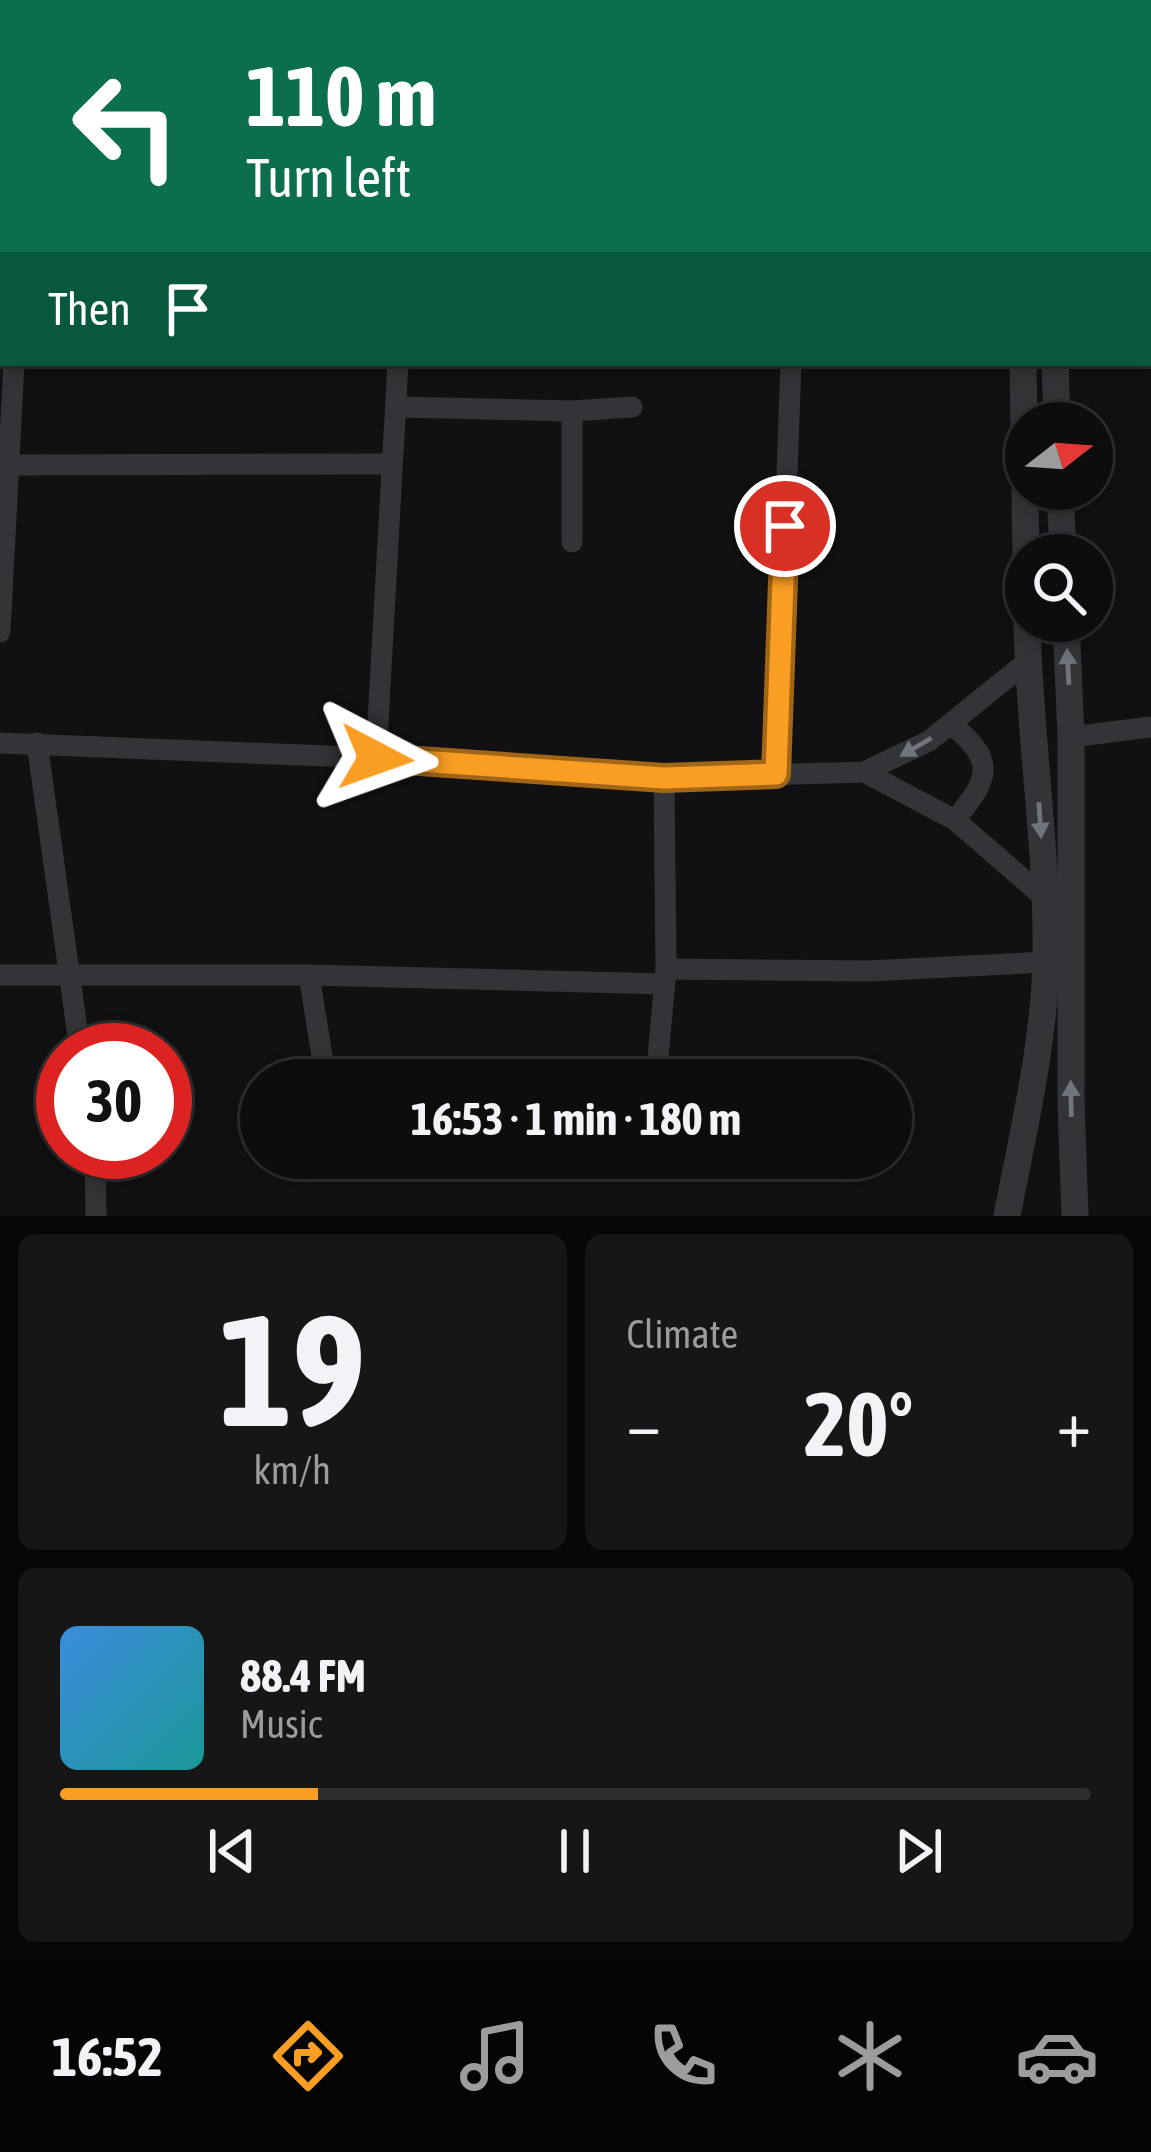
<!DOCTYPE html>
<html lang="en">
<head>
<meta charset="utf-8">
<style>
	body { margin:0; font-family:"Asap Condensed",sans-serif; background:#161617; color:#f1f3f6; height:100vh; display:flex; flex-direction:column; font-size:45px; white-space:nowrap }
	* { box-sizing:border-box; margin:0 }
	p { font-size:39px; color:#9a9c9e }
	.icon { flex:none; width:66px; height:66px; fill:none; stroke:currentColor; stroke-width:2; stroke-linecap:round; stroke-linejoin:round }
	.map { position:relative; height:1216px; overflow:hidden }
	.drawer { display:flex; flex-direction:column; gap:18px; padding:18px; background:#070708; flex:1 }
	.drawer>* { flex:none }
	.hud { position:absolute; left:0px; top:0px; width:1152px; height:366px; box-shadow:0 6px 18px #0003,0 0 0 3px #2d2d2e; background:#0b6e4f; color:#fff; overflow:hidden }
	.needle { width:78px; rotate:73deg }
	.controls { position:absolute; left:1005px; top:402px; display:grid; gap:24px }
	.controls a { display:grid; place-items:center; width:108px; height:108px; border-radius:50%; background:#0d0d0e; box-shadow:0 6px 18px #0003,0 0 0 3px #2d2d2e; font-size:60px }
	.speed { position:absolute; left:36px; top:1023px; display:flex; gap:24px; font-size:60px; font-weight:700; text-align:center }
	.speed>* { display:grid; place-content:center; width:156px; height:156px; border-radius:50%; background:#0d0d0e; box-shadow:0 6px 18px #0003,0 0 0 3px #2d2d2e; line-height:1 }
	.speed .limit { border:18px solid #d22; background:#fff; color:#111 }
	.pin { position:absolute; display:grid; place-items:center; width:102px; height:102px; color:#fff; margin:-51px; border:6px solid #fff; border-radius:50%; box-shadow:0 3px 12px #0007 }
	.me { position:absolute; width:132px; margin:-66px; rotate:94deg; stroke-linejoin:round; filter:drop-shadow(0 0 9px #0008) }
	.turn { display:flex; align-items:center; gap:42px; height:252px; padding:0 48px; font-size:54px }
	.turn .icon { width:156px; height:156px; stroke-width:2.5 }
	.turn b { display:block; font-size:84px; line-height:102px }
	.then { display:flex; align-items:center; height:114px; padding:0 48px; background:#0003; gap:24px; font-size:45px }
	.big { font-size:90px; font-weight:700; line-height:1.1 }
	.drawer .widget { flex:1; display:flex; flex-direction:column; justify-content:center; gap:18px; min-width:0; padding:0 42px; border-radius:18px; background:#161617 }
	.drawer .dial { align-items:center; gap:0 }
	.dial b { font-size:156px; line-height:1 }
	.song { display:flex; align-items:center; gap:36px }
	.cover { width:144px; height:144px; border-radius:18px; background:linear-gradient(135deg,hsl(210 70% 55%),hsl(180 70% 35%)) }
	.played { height:12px; border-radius:6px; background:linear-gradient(90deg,#f99d23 25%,#2d2d2e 25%) }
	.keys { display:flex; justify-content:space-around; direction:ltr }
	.heat { display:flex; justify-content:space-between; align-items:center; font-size:66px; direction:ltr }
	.drawer .tiles { flex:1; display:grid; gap:18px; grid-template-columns:1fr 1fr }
	.widget:last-child { grid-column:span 2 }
	.trip { position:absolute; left:240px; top:1059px; width:672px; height:120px; border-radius:60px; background:#0d0d0e; box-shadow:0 6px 18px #0003,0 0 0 3px #2d2d2e; font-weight:700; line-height:120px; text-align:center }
	.tab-bar { display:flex; height:192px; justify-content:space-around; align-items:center; background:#050506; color:#9a9c9e }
	.tab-bar .icon { width:84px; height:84px }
	.tab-bar .active { color:#f99d23 }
	.tab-bar b { font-size:54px; color:#f1f3f6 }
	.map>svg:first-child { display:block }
</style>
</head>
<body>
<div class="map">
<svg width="1151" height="1216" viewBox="0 0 1151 1216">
	<rect width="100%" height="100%" fill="#111113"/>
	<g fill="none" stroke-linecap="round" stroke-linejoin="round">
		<g stroke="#323438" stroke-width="21">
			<polyline points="39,3 39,0"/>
			<polyline points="415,3 415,0"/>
			<polyline points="0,74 3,74"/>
			<polyline points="0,264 3,264"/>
			<polyline points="396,407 572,411 632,407"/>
			<polyline points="10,465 392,464"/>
			<polyline points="572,542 572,411"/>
			<polyline points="0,632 14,363"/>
			<path d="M952,725C997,761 989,779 955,820"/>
			<polyline points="1071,737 1151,727"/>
			<polyline points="0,743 376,758 664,778 864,772 929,741 1028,661"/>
			<polyline points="37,743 80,1050"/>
			<polyline points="376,758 398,363"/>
			<polyline points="864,772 955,820 1045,898"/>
			<polyline points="776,774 791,363"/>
			<polyline points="666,969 868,971 1046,962"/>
			<polyline points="0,975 309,975 665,984"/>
			<polyline points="309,975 326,1080"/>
			<polyline points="656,1080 666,969 664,778"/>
			<polyline points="95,1152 96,1216"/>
		</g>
		<g stroke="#323438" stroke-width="27">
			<polyline points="1012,0 1012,3"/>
			<polyline points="1059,3 1060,0"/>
			<polyline points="1023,363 1026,555"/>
			<polyline points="1055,363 1057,423"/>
			<polyline points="1060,489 1063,555"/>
			<polyline points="1066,621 1071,737 1071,1103 1075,1216"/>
			<path d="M1007,1216C1023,1133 1044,1045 1046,961C1048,847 1029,735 1027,621"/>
		</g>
	</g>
	<defs><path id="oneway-solid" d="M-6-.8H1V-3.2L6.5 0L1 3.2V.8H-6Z" transform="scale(3)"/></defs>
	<g fill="#70747c">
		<use href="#oneway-solid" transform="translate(1068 667) rotate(-93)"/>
		<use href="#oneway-solid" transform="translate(916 747) rotate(150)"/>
		<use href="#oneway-solid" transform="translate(1040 820) rotate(86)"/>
		<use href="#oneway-solid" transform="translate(1071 1099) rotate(-91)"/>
	</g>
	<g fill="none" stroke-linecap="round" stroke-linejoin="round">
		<defs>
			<polyline id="route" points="376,758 664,778 776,774 785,526"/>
		</defs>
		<use href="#route" stroke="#a26617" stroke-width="30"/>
		<use href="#route" stroke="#f99d23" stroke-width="21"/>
	</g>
</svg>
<div class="controls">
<a><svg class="needle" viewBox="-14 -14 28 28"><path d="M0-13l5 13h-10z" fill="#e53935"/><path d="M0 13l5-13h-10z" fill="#9a9c9e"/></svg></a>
<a><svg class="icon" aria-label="search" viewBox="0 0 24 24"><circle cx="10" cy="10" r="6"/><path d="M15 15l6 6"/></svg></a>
</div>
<div class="speed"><div class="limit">30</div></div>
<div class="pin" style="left:785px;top:526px;background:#d93025"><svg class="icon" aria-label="arrive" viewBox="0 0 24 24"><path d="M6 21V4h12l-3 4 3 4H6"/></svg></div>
<svg class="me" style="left:376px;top:758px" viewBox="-20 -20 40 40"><path d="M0-17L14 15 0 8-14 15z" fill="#f99d23" stroke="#fff" stroke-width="4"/></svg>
<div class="trip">16:53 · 1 min · 180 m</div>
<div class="hud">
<div class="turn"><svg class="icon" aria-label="left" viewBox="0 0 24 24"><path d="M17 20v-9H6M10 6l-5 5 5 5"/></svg><div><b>110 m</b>Turn left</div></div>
<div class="then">Then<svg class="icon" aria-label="arrive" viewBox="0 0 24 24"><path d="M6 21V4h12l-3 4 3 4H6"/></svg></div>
</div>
</div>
<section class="drawer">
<div class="tiles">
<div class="widget dial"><b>19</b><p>km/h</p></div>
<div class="widget"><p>Climate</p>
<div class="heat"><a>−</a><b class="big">20°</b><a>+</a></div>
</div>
<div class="widget">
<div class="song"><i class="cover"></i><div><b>88.4 FM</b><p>Music</p></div></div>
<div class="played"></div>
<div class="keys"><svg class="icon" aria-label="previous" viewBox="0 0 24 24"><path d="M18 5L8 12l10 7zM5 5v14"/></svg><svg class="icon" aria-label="pause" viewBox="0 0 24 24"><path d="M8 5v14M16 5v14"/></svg><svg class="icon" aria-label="next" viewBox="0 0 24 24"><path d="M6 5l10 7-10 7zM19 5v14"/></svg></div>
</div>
</div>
</section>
<nav class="tab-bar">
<b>16:52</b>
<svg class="icon active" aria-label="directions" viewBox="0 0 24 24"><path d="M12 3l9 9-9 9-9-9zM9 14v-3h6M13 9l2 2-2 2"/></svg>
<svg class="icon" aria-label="music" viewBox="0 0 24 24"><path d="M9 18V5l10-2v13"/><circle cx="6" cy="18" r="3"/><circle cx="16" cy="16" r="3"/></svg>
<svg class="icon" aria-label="phone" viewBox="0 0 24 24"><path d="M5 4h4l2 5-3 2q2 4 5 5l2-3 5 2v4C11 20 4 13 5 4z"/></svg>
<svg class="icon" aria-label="climate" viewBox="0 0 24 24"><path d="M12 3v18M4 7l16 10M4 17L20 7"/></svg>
<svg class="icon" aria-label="car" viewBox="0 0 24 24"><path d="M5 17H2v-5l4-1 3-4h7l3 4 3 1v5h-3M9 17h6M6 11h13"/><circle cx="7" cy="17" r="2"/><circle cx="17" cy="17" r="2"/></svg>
</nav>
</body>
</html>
